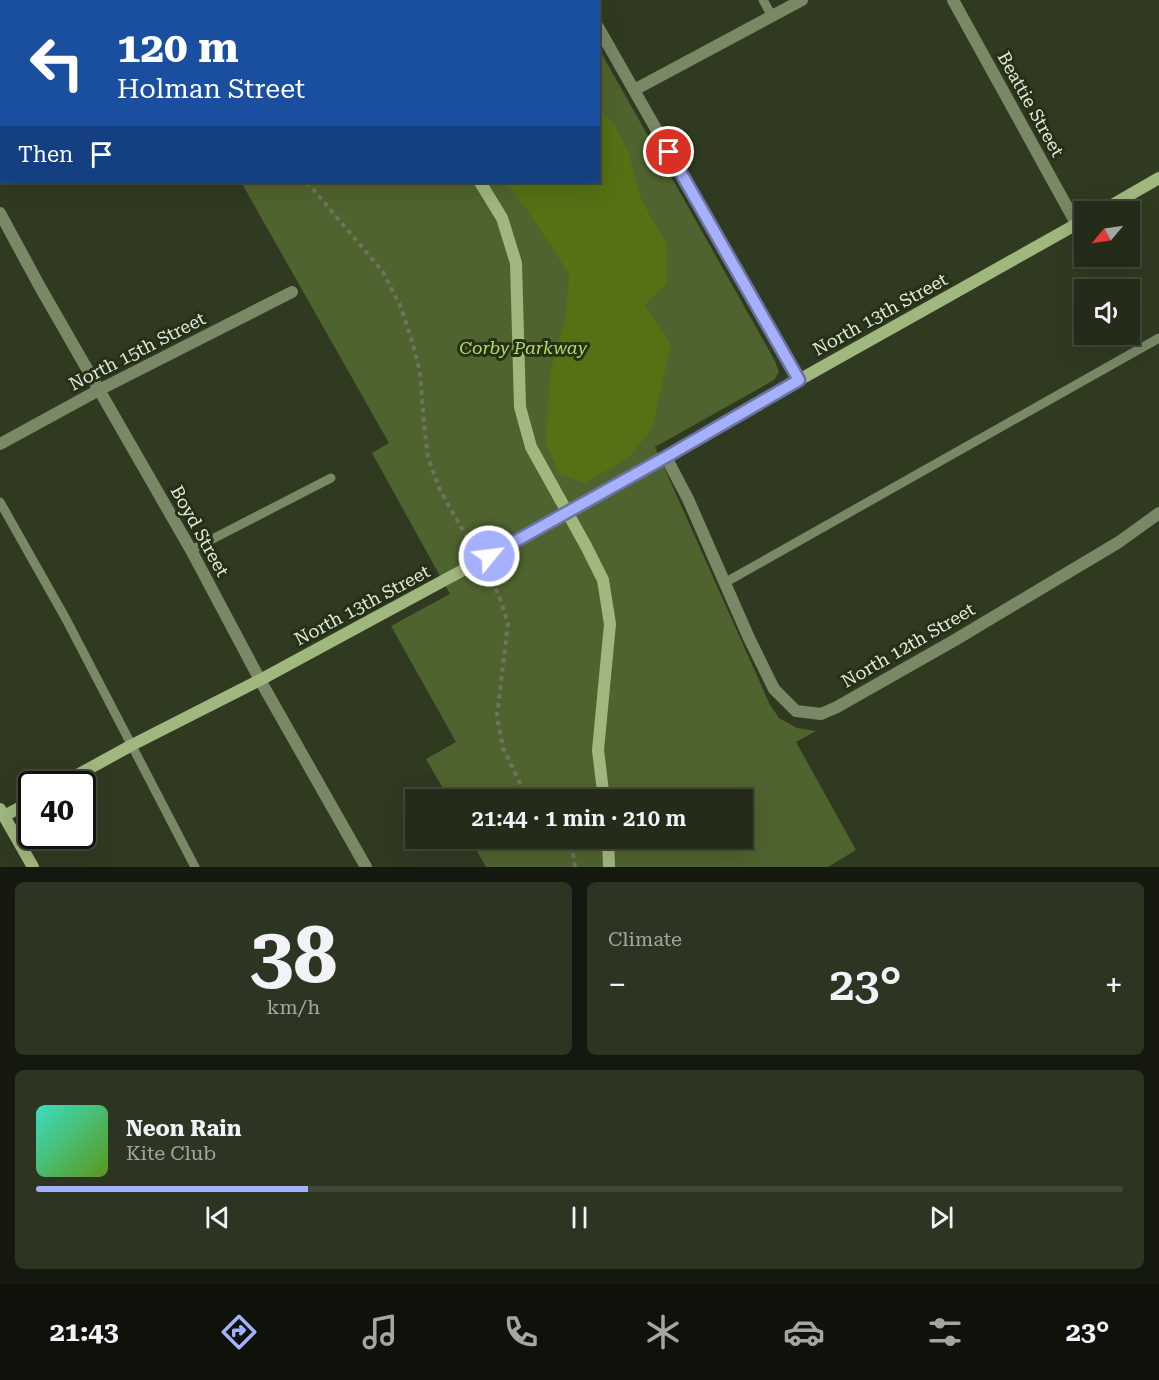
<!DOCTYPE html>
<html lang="en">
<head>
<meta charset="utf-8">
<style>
	body { margin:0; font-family:"Roboto Serif",serif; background:#2c3422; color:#f1f3f6; height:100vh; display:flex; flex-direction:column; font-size:22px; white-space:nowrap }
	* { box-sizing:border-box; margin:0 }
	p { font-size:20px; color:#a3a7a2 }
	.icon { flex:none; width:33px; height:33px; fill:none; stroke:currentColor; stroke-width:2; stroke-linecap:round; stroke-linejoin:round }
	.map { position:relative; height:867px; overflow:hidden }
	.drawer { display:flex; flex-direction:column; gap:15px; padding:15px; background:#14180e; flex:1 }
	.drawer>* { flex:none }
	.top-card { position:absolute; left:0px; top:0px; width:600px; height:183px; box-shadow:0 6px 24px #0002,0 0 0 2px #414838; background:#1a4fa0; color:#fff; overflow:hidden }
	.needle { width:39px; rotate:241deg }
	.controls { position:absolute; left:1074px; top:201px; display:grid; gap:12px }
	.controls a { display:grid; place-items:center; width:66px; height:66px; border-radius:0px; background:#242c19; box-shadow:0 6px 24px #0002,0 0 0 2px #414838; font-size:30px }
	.speed { position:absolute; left:18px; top:771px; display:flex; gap:12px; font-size:30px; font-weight:700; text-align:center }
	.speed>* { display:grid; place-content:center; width:78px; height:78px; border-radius:50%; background:#242c19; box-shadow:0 6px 24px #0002,0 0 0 2px #414838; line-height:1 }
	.speed .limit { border:3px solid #111; border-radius:9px; background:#fff; color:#111 }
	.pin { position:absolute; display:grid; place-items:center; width:51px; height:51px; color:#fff; margin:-26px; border:3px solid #fff; border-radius:50%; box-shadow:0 2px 6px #0007 }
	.me { position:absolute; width:66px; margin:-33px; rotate:61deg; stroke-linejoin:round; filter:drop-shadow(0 0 4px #0008) }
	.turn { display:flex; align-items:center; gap:21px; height:126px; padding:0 18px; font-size:27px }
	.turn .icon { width:78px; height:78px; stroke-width:2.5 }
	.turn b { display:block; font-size:42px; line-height:51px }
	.then { display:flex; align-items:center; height:57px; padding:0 18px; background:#0003; gap:12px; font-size:22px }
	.big { font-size:45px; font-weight:600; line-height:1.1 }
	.drawer .tile { flex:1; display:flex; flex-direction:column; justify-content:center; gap:9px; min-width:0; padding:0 21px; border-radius:9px; background:#2c3422 }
	.drawer .dial { align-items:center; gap:0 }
	.dial b { font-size:78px; line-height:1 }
	.song { display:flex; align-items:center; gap:18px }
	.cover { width:72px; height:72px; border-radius:9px; background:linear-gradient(135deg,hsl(170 70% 55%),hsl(90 70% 35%)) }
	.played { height:6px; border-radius:3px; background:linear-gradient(90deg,#a5b1fc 25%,#414838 25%) }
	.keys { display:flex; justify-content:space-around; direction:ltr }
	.heat { display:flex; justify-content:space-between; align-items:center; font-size:33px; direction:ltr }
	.drawer .tiles { flex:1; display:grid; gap:15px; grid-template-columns:1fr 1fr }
	.tile:last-child { grid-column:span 2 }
	.trip { position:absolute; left:405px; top:789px; width:348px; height:60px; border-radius:0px; background:#242c19; box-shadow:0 6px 24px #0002,0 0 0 2px #414838; font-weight:600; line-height:60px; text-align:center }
	.menu { display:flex; height:96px; justify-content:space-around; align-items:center; background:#0e120a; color:#a3a7a2 }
	.menu .icon { width:42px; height:42px }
	.menu .current { color:#a5b1fc }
	.menu b { font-size:27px; color:#f1f3f6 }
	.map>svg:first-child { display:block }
</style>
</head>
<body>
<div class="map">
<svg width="1159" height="867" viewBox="0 0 1159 867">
	<rect width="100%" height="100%" fill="#303a21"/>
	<g fill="#4f632e">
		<polygon points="138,0 571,0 572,1 139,2"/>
		<polygon points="599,49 775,361 779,372 774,380 655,447 770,705 779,718 797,728 816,731 796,742 856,850 828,867 486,867 470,839 742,838 742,800 449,799 426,759 456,742 391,626 450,594 372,453 389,443 241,182 598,182"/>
	</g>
	<polygon fill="#547114" points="599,110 614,124 628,151 641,200 667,244 667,283 645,305 671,344 652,429 629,457 585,483 559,474 546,442 550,373 566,315 569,274 528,211 506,182 598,182"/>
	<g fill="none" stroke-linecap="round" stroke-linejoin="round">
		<g stroke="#6c755f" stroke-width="4" stroke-dasharray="4.5 4.5" stroke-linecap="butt">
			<polyline points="229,0 229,2"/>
			<polyline points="307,182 383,272 400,305 411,338 420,372 424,424 428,458 440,490 473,548"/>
			<polyline points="487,573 499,596 508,623 497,716 503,748 520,783 535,800"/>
			<polyline points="565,838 572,847 575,867"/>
		</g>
		<g stroke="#7a8865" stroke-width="9">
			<polyline points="763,0 772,16"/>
			<polyline points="0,502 66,619 195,867"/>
			<polyline points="191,550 331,478"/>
			<polyline points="726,582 1159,338"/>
		</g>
		<g stroke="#7a8865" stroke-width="12">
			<polyline points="583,0 584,2"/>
			<polyline points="953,0 1077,225"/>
			<polyline points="598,27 799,380"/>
			<polyline points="0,71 2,70"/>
			<polyline points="634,90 802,0"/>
			<polyline points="0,213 40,287 191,550 260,680 366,867"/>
			<polyline points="0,444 99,390 292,292"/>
			<polyline points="666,457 688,499 749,638 774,689 796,711 821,714 837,707 955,640 1119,542 1159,513"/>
		</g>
		<g stroke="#a0b77e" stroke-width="12">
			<polyline points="360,0 360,2"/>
			<polyline points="480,182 502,218 516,263 520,407 531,447 586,546 603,580 610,624 598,750 604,800"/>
			<polyline points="1100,212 1159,178"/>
			<polyline points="635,474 799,380 1084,220"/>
			<polyline points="61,784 132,745 260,680 489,556"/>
			<polyline points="0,809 33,867"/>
			<polyline points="4,816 32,801"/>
			<polyline points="608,838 609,867"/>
		</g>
		<polyline stroke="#a0b77e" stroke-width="12" points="489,556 635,474"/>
	</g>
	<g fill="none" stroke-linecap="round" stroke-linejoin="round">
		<defs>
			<polyline id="route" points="489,556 666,457 799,380 669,152"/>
		</defs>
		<use href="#route" stroke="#6b73a4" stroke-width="15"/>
		<use href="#route" stroke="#a5b1fc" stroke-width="10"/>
	</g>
	<g text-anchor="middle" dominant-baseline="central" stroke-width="6" stroke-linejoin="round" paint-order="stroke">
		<g font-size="18" fill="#e3eada" stroke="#263017">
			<text transform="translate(1031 104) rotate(61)">Beattie Street</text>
			<text transform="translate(880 314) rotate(-29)">North 13th Street</text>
			<text transform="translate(137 351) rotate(-27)">North 15th Street</text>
			<text transform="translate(200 531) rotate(61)">Boyd Street</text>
			<text transform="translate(362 605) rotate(-28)">North 13th Street</text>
			<text transform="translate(908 645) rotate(-30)">North 12th Street</text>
		</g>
		<g font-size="18" font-style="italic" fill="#b2dc6a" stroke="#263017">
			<text x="523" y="347">Corby Parkway</text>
		</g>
	</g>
</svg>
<div class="controls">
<a><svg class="needle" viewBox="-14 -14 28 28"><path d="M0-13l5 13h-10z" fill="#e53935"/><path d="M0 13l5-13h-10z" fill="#a3a7a2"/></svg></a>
<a><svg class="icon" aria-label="sound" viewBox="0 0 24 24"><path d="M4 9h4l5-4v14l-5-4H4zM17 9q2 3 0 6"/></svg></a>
</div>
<div class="speed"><div class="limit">40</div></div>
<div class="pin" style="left:669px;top:152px;background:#d93025"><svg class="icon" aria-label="arrive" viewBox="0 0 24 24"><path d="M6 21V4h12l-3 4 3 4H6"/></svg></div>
<svg class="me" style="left:489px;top:556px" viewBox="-20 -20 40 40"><circle r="17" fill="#a5b1fc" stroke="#fff" stroke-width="3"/><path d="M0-11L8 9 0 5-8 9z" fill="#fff"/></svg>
<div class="trip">21:44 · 1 min · 210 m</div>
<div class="top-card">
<div class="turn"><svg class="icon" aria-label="left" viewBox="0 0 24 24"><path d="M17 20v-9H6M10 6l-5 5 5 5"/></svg><div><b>120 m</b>Holman Street</div></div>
<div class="then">Then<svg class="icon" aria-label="arrive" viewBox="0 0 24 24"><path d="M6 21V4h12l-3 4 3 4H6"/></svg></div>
</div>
</div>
<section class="drawer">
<div class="tiles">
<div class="tile dial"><b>38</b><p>km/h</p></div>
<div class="tile"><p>Climate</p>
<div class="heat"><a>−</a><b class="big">23°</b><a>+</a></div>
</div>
<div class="tile">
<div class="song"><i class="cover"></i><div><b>Neon Rain</b><p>Kite Club</p></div></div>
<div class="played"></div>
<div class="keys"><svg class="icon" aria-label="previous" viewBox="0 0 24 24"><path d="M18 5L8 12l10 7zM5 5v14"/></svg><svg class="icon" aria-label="pause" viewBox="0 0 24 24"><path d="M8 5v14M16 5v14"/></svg><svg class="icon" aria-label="next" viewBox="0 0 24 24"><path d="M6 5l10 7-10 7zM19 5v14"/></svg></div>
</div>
</div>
</section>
<nav class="menu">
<b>21:43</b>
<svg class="icon current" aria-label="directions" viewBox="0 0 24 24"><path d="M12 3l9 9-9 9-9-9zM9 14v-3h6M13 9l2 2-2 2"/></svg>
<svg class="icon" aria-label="music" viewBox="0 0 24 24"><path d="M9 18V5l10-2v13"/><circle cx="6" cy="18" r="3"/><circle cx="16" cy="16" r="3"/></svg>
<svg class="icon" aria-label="phone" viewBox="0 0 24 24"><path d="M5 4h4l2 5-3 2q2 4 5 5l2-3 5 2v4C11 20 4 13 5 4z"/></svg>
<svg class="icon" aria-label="climate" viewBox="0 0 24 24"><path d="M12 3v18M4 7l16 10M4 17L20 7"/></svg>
<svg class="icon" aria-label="car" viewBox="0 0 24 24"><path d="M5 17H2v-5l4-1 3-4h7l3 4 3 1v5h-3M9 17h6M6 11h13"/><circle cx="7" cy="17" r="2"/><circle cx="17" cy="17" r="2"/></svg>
<svg class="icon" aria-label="filters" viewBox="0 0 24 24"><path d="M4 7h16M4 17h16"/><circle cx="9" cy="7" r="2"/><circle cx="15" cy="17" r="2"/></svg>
<b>23°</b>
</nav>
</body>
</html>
